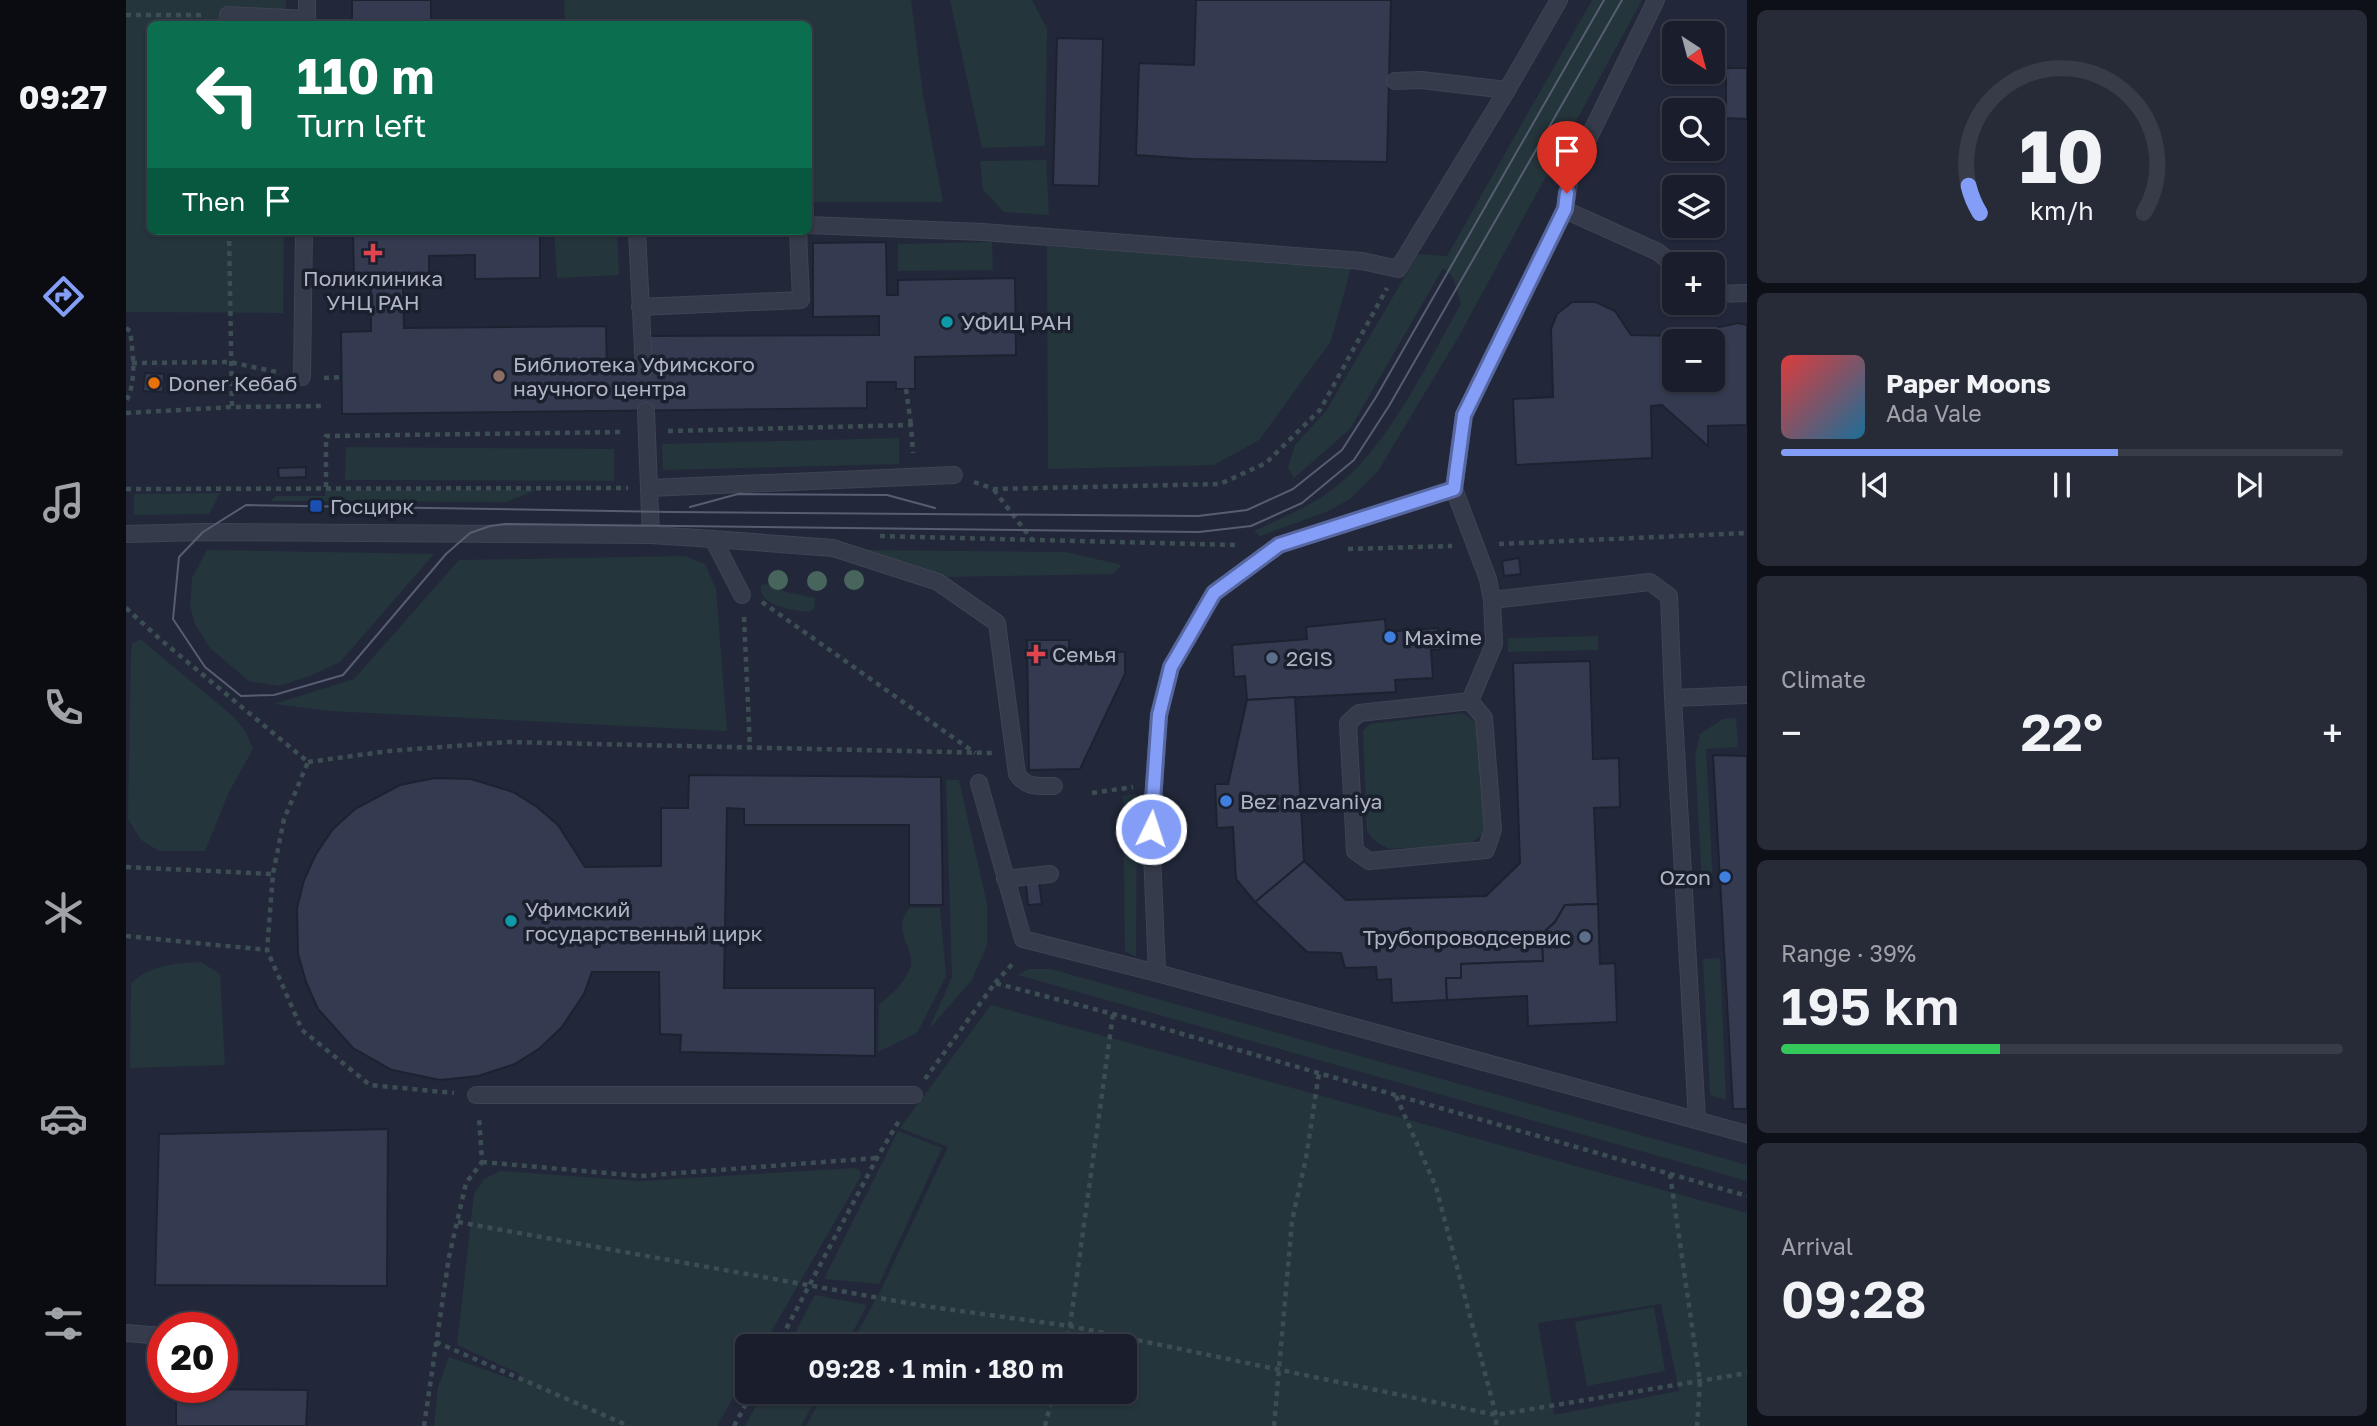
<!DOCTYPE html>
<html lang="en">
<head>
<meta charset="utf-8">
<style>
	body { margin:0; font-family:"Golos Text",sans-serif; background:#272b38; color:#f1f3f6; height:100vh; display:flex; flex-direction:column; font-size:26px; white-space:nowrap }
	* { box-sizing:border-box; margin:0 }
	p { font-size:23px; color:#9fa2a9 }
	.icon { flex:none; width:38px; height:38px; fill:none; stroke:currentColor; stroke-width:2; stroke-linecap:round; stroke-linejoin:round }
	.map { position:relative; flex:1; overflow:hidden }
	.sheet { display:flex; flex-direction:column; gap:10px; padding:10px; background:#0e1018; width:630px }
	.sheet>* { flex:none }
	.top-card { position:absolute; left:21px; top:21px; width:665px; height:214px; border-radius:10px; box-shadow:0 2px 5px #0004,0 0 0 2px #383c48; background:#0b6e4f; color:#fff; overflow:hidden }
	.needle { width:46px; rotate:144deg }
	.buttons { position:absolute; left:1536px; top:21px; display:grid; gap:14px }
	.buttons a { display:grid; place-items:center; width:63px; height:63px; border-radius:10px; background:#1a1e2c; box-shadow:0 2px 5px #0004,0 0 0 2px #383c48; font-size:35px }
	.speed { position:absolute; left:21px; top:1312px; display:flex; gap:14px; font-size:35px; font-weight:700; text-align:center }
	.speed>* { display:grid; place-content:center; width:91px; height:91px; border-radius:50%; background:#1a1e2c; box-shadow:0 2px 5px #0004,0 0 0 2px #383c48; line-height:1 }
	.speed .limit { border:10px solid #d22; background:#fff; color:#111 }
	.pin { position:absolute; display:grid; place-items:center; width:60px; height:60px; color:#fff; margin:-72px -30px; border-radius:50% 50% 50% 0; rotate:-45deg; box-shadow:0 0 7px #0007 }
	.pin .icon { rotate:45deg }
	.me { position:absolute; width:77px; margin:-38px; rotate:4deg; stroke-linejoin:round; filter:drop-shadow(0 0 5px #0008) }
	.turn { display:flex; align-items:center; gap:24px; height:147px; padding:0 35px; font-size:32px }
	.turn .icon { width:91px; height:91px; stroke-width:2.5 }
	.turn b { display:block; font-size:49px; line-height:60px }
	.then { display:flex; align-items:center; height:66px; padding:0 35px; background:#0003; gap:14px; font-size:26px }
	.big { font-size:52px; font-weight:600; line-height:1.1 }
	.sheet .widget { flex:1; display:flex; flex-direction:column; justify-content:center; gap:10px; min-width:0; padding:0 24px; border-radius:10px; background:#272b38 }
	.sheet .dial { align-items:center; gap:0 }
	.dial svg { height:182px; overflow:visible; fill:none; stroke:#383c48; stroke-width:7; stroke-linecap:round; text-anchor:middle }
	.dial text { fill:#f1f3f6; stroke:none }
	.song { display:flex; align-items:center; gap:21px }
	.cover { width:84px; height:84px; border-radius:10px; background:linear-gradient(135deg,hsl(0 70% 55%),hsl(200 70% 35%)) }
	.played { height:7px; border-radius:4px; background:linear-gradient(90deg,#849ef8 60%,#383c48 60%) }
	.keys { display:flex; justify-content:space-around; direction:ltr }
	.heat { display:flex; justify-content:space-between; align-items:center; font-size:38px; direction:ltr }
	.charge { height:10px; border-radius:5px; background:linear-gradient(90deg,#34c759 39%,#383c48 0) }
	.trip { position:absolute; left:609px; top:1334px; width:402px; height:70px; border-radius:10px; background:#1a1e2c; box-shadow:0 2px 5px #0004,0 0 0 2px #383c48; font-weight:600; line-height:70px; text-align:center }
	main { display:flex; flex:1; min-height:0 }
	.dock { display:flex; flex-direction:column; width:126px; justify-content:space-around; align-items:center; background:#0a0c12; color:#9fa2a9 }
	.dock .icon { width:49px; height:49px }
	.dock .active { color:#849ef8 }
	.dock b { font-size:32px; color:#f1f3f6 }
	.map>svg:first-child { display:block }
</style>
</head>
<body>
<main>
<nav class="dock">
<b>09:27</b>
<svg class="icon active" aria-label="directions" viewBox="0 0 24 24"><path d="M12 3l9 9-9 9-9-9zM9 14v-3h6M13 9l2 2-2 2"/></svg>
<svg class="icon" aria-label="music" viewBox="0 0 24 24"><path d="M9 18V5l10-2v13"/><circle cx="6" cy="18" r="3"/><circle cx="16" cy="16" r="3"/></svg>
<svg class="icon" aria-label="phone" viewBox="0 0 24 24"><path d="M5 4h4l2 5-3 2q2 4 5 5l2-3 5 2v4C11 20 4 13 5 4z"/></svg>
<svg class="icon" aria-label="climate" viewBox="0 0 24 24"><path d="M12 3v18M4 7l16 10M4 17L20 7"/></svg>
<svg class="icon" aria-label="car" viewBox="0 0 24 24"><path d="M5 17H2v-5l4-1 3-4h7l3 4 3 1v5h-3M9 17h6M6 11h13"/><circle cx="7" cy="17" r="2"/><circle cx="17" cy="17" r="2"/></svg>
<svg class="icon" aria-label="filters" viewBox="0 0 24 24"><path d="M4 7h16M4 17h16"/><circle cx="9" cy="7" r="2"/><circle cx="15" cy="17" r="2"/></svg>
</nav>
<div class="map">
<svg width="1621" height="1426" viewBox="0 0 1621 1426">
	<rect width="100%" height="100%" fill="#22283a"/>
	<g fill="#24353b" fill-rule="evenodd">
		<polygon points="0,0 160,0 159,24 24,24 24,231 158,231 157,313 0,312"/>
		<polygon points="438,0 785,0 797,95 817,202 683,202 682,24 439,24"/>
		<polygon points="824,0 906,0 921,29 919,146 856,148"/>
		<path d="M1466,0H1516L1333,336L1252,471L1224,499L1200,512L1134,536L1128,531C1157,517 1187,506 1212,485C1263,445 1303,360 1335,304L1327,277L1317,268L1224,429L1168,478L1162,467L1169,445L1200,411L1292,254L1321,256Z"/>
		<polygon points="920,160 923,215 878,212 857,190 854,161"/>
		<polygon points="428,231 491,231 493,275 431,278"/>
		<polygon points="866,242 867,270 772,271 772,244"/>
		<polygon points="921,246 1225,268 1205,341 1133,440 1088,465 922,469"/>
		<polygon points="773,438 773,464 537,470 536,444"/>
		<polygon points="220,447 488,449 488,481 219,480"/>
		<polygon points="199,490 410,490 380,502 144,501 150,496 199,496"/>
		<polygon points="94,493 83,514 8,515 8,494"/>
		<polygon points="81,550 308,554 214,662 184,676 153,686 123,681 84,648 69,624 64,606 66,578"/>
		<polygon points="734,550 940,552 996,565 986,574 817,577"/>
		<polygon points="559,556 579,564 590,589 601,731 204,711 148,704 228,679 333,560"/>
		<path d="M641,584L660,592L689,598L688,609L682,612C666,610 632,606 635,585Z"/>
		<polygon points="1472,636 1472,650 1382,652 1382,638"/>
		<polygon points="14,639 108,717 120,732 127,749 103,792 79,851 33,851 15,840 2,819 5,653 6,644"/>
		<polygon points="1337,713 1352,725 1360,825 1357,834 1343,844 1263,849 1248,840 1241,831 1237,731 1244,724"/>
		<polygon points="1610,718 1612,747 1580,749 1587,885 1576,886 1569,756 1574,734 1597,719"/>
		<polygon points="820,780 833,780 861,904 861,945 846,980 803,1029 826,977"/>
		<polygon points="1011,794 1010,957 999,951 997,796"/>
		<path d="M784,908H814L820,976L791,1033L752,1052L753,1005C764,995 776,986 783,971C793,947 762,932 784,908Z"/>
		<polygon points="1594,958 1600,1100 1584,1095 1577,959"/>
		<path d="M75,962L94,974L99,1065L4,1068L5,984C21,965 52,963 75,962Z"/>
		<polygon points="903,969 925,969 1621,1165 1621,1181 892,975"/>
		<path d="M865,1005L1621,1213V1426H680L699,1391H999V1346H724L755,1290L822,1147L774,1128ZM1535,1304L1553,1391L1428,1415L1412,1323Z"/>
		<polygon points="772,1131 816,1148 753,1284 698,1279"/>
		<polygon points="729,1168 734,1171 735,1176 637,1346 621,1346 621,1373 591,1426 308,1426 312,1387 323,1357 391,1381 394,1374 331,1345 348,1194 358,1179 374,1171 514,1181"/>
		<polygon points="689,1295 741,1305 719,1346 662,1346"/>
		<polygon points="1528,1307 1539,1371 1461,1386 1449,1322"/>
		<polygon points="638,1391 694,1391 675,1426 619,1426"/>
	</g>
	<g fill="#343b50" stroke="#1d2231" stroke-width="2" fill-rule="evenodd">
		<rect x="226" y="0" width="79" height="24"/>
		<polygon points="1070,0 1265,0 1261,162 1067,159 1010,155 1013,63 1068,65"/>
		<polygon points="931,38 977,39 973,186 927,185"/>
		<polygon points="1600,68 1621,68 1621,119 1600,118"/>
		<polygon points="227,231 414,231 414,278 349,279 349,255 303,256 303,284 277,284 278,328 480,326 481,370 520,370 520,336 753,335 753,316 687,317 687,243 760,242 761,295 772,295 772,280 889,278 890,355 789,357 789,389 770,389 770,382 741,382 741,408 216,414 215,332 245,331 245,281 228,281"/>
		<path d="M1446,302H1470L1489,311L1505,335L1551,336L1612,323L1621,325V425L1582,426V446L1536,405L1525,406L1526,458L1390,465L1387,399L1427,397L1425,329L1431,314ZM1549,341H1587V380H1549Z"/>
		<polygon points="19,373 38,374 37,392 17,391"/>
		<polygon points="180,467 180,477 153,478 152,468"/>
		<polygon points="1393,558 1395,574 1378,576 1376,561"/>
		<polygon points="1259,619 1260,632 1312,628 1314,650 1305,650 1307,678 1269,680 1270,692 1121,700 1119,676 1108,677 1106,645 1181,639 1180,627"/>
		<polygon points="901,640 943,640 943,652 999,652 999,674 954,769 903,770"/>
		<polygon points="1464,661 1467,759 1493,758 1494,807 1468,808 1472,904 1439,905 1429,922 1416,934 1417,961 1335,964 1335,978 1320,978 1321,1000 1266,1003 1265,979 1251,980 1250,967 1219,968 1215,953 1181,952 1129,902 1178,861 1220,900 1360,896 1394,863 1387,663"/>
		<polygon points="1169,697 1178,861 1129,902 1110,879 1107,827 1091,828 1089,784 1102,784 1121,700"/>
		<polygon points="1587,755 1621,756 1621,1109 1607,1109"/>
		<polygon points="563,775 815,777 817,905 783,905 783,825 618,825 618,809 601,808 598,988 749,988 749,1056 554,1052 555,1035 534,1034 533,972 466,972 458,994 436,1027 414,1048 389,1064 352,1076 314,1080 266,1070 227,1048 192,1009 180,982 172,954 171,908 178,880 190,854 207,829 229,809 274,785 309,778 345,779 387,792 411,807 432,825 459,867 535,866 535,808 562,808"/>
		<polygon points="913,882 916,904 902,905 900,884"/>
		<polygon points="1472,904 1474,964 1489,963 1491,1022 1402,1026 1401,996 1321,1000 1320,978 1335,978 1335,964 1417,961 1416,934 1429,922 1439,905"/>
		<polygon points="262,1129 261,1286 29,1285 33,1134"/>
		<polygon points="50,1389 182,1390 180,1426 50,1426"/>
	</g>
	<g fill="none" stroke-linecap="round" stroke-linejoin="round">
		<defs>
			<g id="service">
				<polyline points="102,15 181,19"/>
				<polyline points="181,24 181,0"/>
				<polyline points="1269,81 1295,80 1381,90 1433,0"/>
				<polyline points="1439,210 1532,252 1549,266"/>
				<polyline points="682,225 857,232 1236,261 1272,269 1381,90"/>
				<polyline points="511,231 518,370"/>
				<polyline points="1587,294 1621,293"/>
				<polyline points="514,307 675,300 672,231"/>
				<polyline points="176,377 178,231"/>
				<polyline points="520,411 523,488"/>
				<polyline points="1328,489 1338,415 1439,210 1444,176 1530,0"/>
				<polyline points="0,534 77,532 525,535 523,488 828,475"/>
				<polyline points="525,535 587,539 616,595"/>
				<path d="M587,539L707,548L812,582L871,623L891,774C900,788 913,786 928,786"/>
				<polyline points="1547,698 1571,1120"/>
				<polygon points="1344,701 1358,718 1367,830 1360,850 1243,861 1229,851 1222,723 1233,713"/>
				<polyline points="1344,701 1368,644 1366,600"/>
				<polyline points="853,783 897,939 1031,973 1621,1134"/>
				<polyline points="879,879 924,874"/>
				<polyline points="1031,973 1025,829 1033,715 1045,667 1088,593 1153,545 1328,489 1362,579 1366,600 1524,582 1543,596 1547,698 1621,695"/>
				<polyline points="350,1095 788,1095"/>
				<polyline points="0,1333 37,1336"/>
			</g>
		</defs>
		<use href="#service" stroke="#3f4453" stroke-width="18"/>
		<g stroke="#3c4e53" stroke-width="4.5" stroke-dasharray="5 5" stroke-linecap="butt">
			<polyline points="0,15 80,15"/>
			<polyline points="103,231 106,407"/>
			<polyline points="198,286 245,281"/>
			<path d="M0,328L4,331C7,352 11,383 0,401"/>
			<polyline points="6,363 104,362 155,373"/>
			<polyline points="198,378 216,377"/>
			<polyline points="780,389 785,425"/>
			<polyline points="0,413 106,407 199,406"/>
			<polyline points="542,431 785,425 787,453"/>
			<polyline points="848,482 868,489 1094,484 1140,463 1194,410 1261,288"/>
			<polyline points="200,487 200,436 498,432"/>
			<polyline points="0,489 502,488"/>
			<polyline points="868,490 907,541"/>
			<polyline points="754,536 1112,545"/>
			<polyline points="1373,544 1621,533"/>
			<polyline points="1222,549 1326,546"/>
			<polyline points="636,602 849,753"/>
			<polyline points="0,608 35,640 182,762 158,819 147,874 141,950 176,1030 244,1085 328,1093"/>
			<polyline points="618,617 624,749"/>
			<polyline points="182,762 263,751 381,742 866,753"/>
			<polyline points="966,793 1007,787"/>
			<polyline points="0,867 147,874"/>
			<polyline points="0,936 141,950"/>
			<polyline points="869,983 889,961"/>
			<polyline points="799,1079 869,983 987,1014 1621,1196"/>
			<polyline points="1270,1096 1310,1187 1370,1415 1370,1426"/>
			<polyline points="356,1162 514,1176 750,1158"/>
			<polyline points="1544,1174 1574,1382 1571,1426"/>
			<polyline points="332,1222 798,1306 944,1326 1370,1415 1621,1373"/>
			<polyline points="310,1342 503,1426"/>
			<polyline points="651,1346 751,1158 774,1119"/>
			<polyline points="939,1346 944,1326 987,1014"/>
			<polyline points="298,1426 323,1257 340,1183 356,1162 353,1117"/>
			<polyline points="608,1426 627,1391"/>
			<polyline points="919,1426 928,1391"/>
			<polyline points="1148,1426 1166,1221 1180,1158 1193,1073"/>
		</g>
		<use href="#service" stroke="#353b4a" stroke-width="16"/>
		<g stroke="#575e71" stroke-width="2">
			<polyline points="1478,0 1250,397 1216,450 1167,489 1121,510 1072,516 545,512 120,505 77,532 53,557 47,619 79,667 115,696 148,695 217,675 320,554 344,533 364,526 379,524 1073,532 1125,526 1176,503 1228,460 1263,406 1496,0"/>
			<polyline points="564,507 612,494 761,495 809,508"/>
		</g>
	</g>
	<g fill="#48655d">
		<circle cx="652" cy="580" r="10"/>
		<circle cx="728" cy="580" r="10"/>
		<circle cx="691" cy="581" r="10"/>
	</g>
	<g fill="none" stroke-linecap="round" stroke-linejoin="round">
		<defs>
			<polyline id="route" points="1025,829 1033,715 1045,667 1088,593 1153,545 1328,489 1338,415 1439,209 1441,193"/>
		</defs>
		<use href="#route" stroke="#5667a1" stroke-width="18"/>
		<use href="#route" stroke="#849ef8" stroke-width="12"/>
	</g>
	<g fill="#e0444e" stroke="#1b202f" stroke-width="2.5">
		<path d="M243.5 242.5h7v7h7v7h-7v7h-7v-7h-7v-7h7z"/>
		<path d="M906.5 643.5h7v7h7v7h-7v7h-7v-7h-7v-7h7z"/>
	</g>
	<g fill="#0f9aa8" stroke="#1b202f" stroke-width="2.5">
		<circle cx="821" cy="322" r="7"/>
		<circle cx="385" cy="921" r="7"/>
	</g>
	<circle fill="#8d6e63" stroke="#1b202f" stroke-width="2.5" cx="373" cy="376" r="7"/>
	<circle fill="#e8710a" stroke="#1b202f" stroke-width="2.5" cx="28" cy="383" r="7"/>
	<rect fill="#1a4fb4" stroke="#1b202f" stroke-width="2.5" x="183" y="499" width="14" height="14" rx="3.5"/>
	<g fill="#3f7fe0" stroke="#1b202f" stroke-width="2.5">
		<circle cx="1264" cy="637" r="7"/>
		<circle cx="1100" cy="801" r="7"/>
		<circle cx="1599" cy="877" r="7"/>
	</g>
	<g fill="#5c6f8a" stroke="#1b202f" stroke-width="2.5">
		<circle cx="1146" cy="658" r="7"/>
		<circle cx="1459" cy="937" r="7"/>
	</g>
	<g text-anchor="middle" dominant-baseline="central" stroke-width="7" stroke-linejoin="round" paint-order="stroke">
		<g font-size="21" fill="#b0b5c6" stroke="#1b202f" text-anchor="start">
			<text x="247" y="278" text-anchor="middle">Поликлиника<tspan x="247" dy="24">УНЦ РАН</tspan></text>
			<text x="835" y="322">УФИЦ РАН</text>
			<text x="387" y="364">Библиотека Уфимского<tspan x="387" dy="24">научного центра</tspan></text>
			<text x="42" y="383">Doner Кебаб</text>
			<text x="204" y="506">Госцирк</text>
			<text x="1278" y="637">Maxime</text>
			<text x="926" y="654">Семья</text>
			<text x="1160" y="658">2GIS</text>
			<text x="1114" y="801">Bez nazvaniya</text>
			<text x="1585" y="877" text-anchor="end">Ozon</text>
			<text x="399" y="909">Уфимский<tspan x="399" dy="24">государственный цирк</tspan></text>
			<text x="1445" y="937" text-anchor="end">Трубопроводсервис</text>
		</g>
	</g>
</svg>
<div class="buttons">
<a><svg class="needle" viewBox="-14 -14 28 28"><path d="M0-13l5 13h-10z" fill="#e53935"/><path d="M0 13l5-13h-10z" fill="#9fa2a9"/></svg></a>
<a><svg class="icon" aria-label="search" viewBox="0 0 24 24"><circle cx="10" cy="10" r="6"/><path d="M15 15l6 6"/></svg></a>
<a><svg class="icon" aria-label="layers" viewBox="0 0 24 24"><path d="M12 4l9 5-9 5-9-5zM3 14l9 5 9-5"/></svg></a>
<a>+</a>
<a>−</a>
</div>
<div class="speed"><div class="limit">20</div></div>
<div class="pin" style="left:1441px;top:193px;background:#d93025"><svg class="icon" aria-label="arrive" viewBox="0 0 24 24"><path d="M6 21V4h12l-3 4 3 4H6"/></svg></div>
<svg class="me" style="left:1025px;top:829px" viewBox="-20 -20 40 40"><circle r="17" fill="#849ef8" stroke="#fff" stroke-width="3"/><path d="M0-11L8 9 0 5-8 9z" fill="#fff"/></svg>
<div class="trip">09:28 · 1 min · 180 m</div>
<div class="top-card">
<div class="turn"><svg class="icon" aria-label="left" viewBox="0 0 24 24"><path d="M17 20v-9H6M10 6l-5 5 5 5"/></svg><div><b>110 m</b>Turn left</div></div>
<div class="then">Then<svg class="icon" aria-label="arrive" viewBox="0 0 24 24"><path d="M6 21V4h12l-3 4 3 4H6"/></svg></div>
</div>
</div>
<section class="sheet">
<div class="widget dial"><svg viewBox="0 0 100 80">
<path d="M14 69A42 42 0 1 1 86 69"/>
<path d="M14 69A42 42 0 0 1 9 57" stroke="#849ef8"/>
<text x="50" y="56" font-size="32" font-weight="700">10</text>
<text x="50" y="72" font-size="11">km/h</text>
</svg></div>
<div class="widget">
<div class="song"><i class="cover"></i><div><b>Paper Moons</b><p>Ada Vale</p></div></div>
<div class="played"></div>
<div class="keys"><svg class="icon" aria-label="previous" viewBox="0 0 24 24"><path d="M18 5L8 12l10 7zM5 5v14"/></svg><svg class="icon" aria-label="pause" viewBox="0 0 24 24"><path d="M8 5v14M16 5v14"/></svg><svg class="icon" aria-label="next" viewBox="0 0 24 24"><path d="M6 5l10 7-10 7zM19 5v14"/></svg></div>
</div>
<div class="widget"><p>Climate</p>
<div class="heat"><a>−</a><b class="big">22°</b><a>+</a></div>
</div>
<div class="widget"><p>Range · 39%</p><b class="big">195 km</b><div class="charge"></div></div>
<div class="widget"><p>Arrival</p><b class="big">09:28</b></div>
</section>
</main>
</body>
</html>
